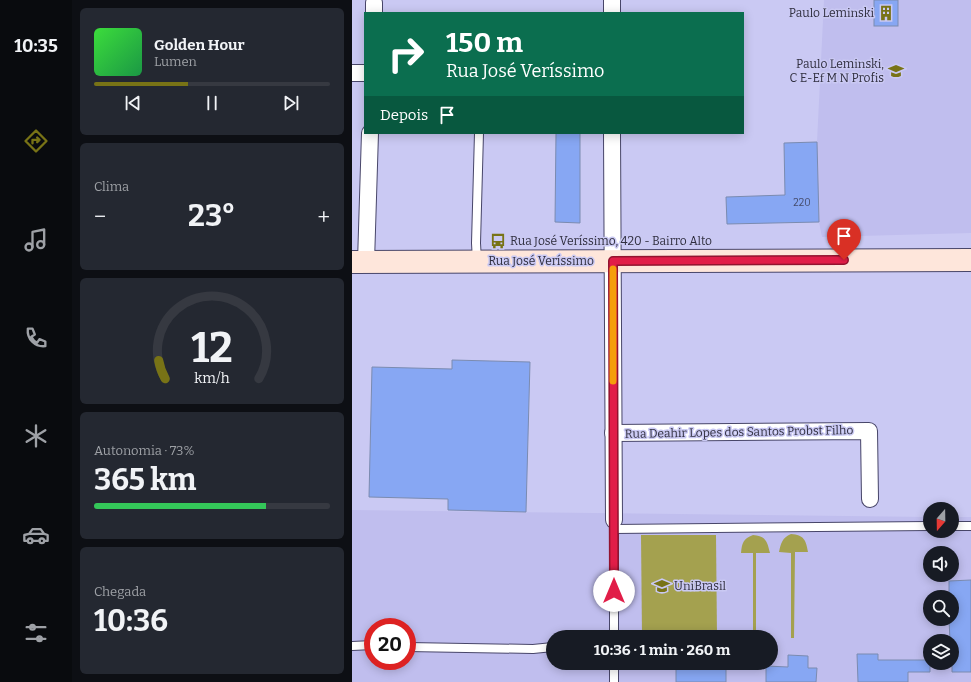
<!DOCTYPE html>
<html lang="pt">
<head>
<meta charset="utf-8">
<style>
	body { margin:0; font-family:Bitter,serif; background:#242831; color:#f1f3f6; height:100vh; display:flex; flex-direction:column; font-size:15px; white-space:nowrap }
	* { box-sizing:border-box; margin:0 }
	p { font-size:13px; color:#9ea1a6 }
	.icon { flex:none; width:22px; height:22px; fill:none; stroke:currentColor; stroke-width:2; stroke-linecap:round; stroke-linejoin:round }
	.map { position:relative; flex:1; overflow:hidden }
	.panel { display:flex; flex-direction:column; gap:8px; padding:8px; background:#0d0f14; width:280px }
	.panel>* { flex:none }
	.guide { position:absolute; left:12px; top:12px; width:380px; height:122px; border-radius:0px; box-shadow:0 2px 10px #0003; background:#0b6e4f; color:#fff; overflow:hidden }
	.needle { width:26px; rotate:200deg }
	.tools { position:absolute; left:571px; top:502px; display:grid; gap:8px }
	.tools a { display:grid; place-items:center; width:36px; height:36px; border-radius:50%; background:#171b24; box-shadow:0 2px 10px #0003; font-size:20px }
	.speed { position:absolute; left:12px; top:618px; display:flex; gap:8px; font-size:20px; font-weight:700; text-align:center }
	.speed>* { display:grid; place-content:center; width:52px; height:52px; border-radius:50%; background:#171b24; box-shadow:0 2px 10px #0003; line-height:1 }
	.speed .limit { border:6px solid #d22; background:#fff; color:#111 }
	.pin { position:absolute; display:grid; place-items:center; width:34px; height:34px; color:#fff; margin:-41px -17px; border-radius:50% 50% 50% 0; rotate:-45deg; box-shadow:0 0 4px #0007 }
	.pin .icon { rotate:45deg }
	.me { position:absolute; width:44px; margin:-22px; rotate:0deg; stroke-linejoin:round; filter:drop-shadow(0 0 3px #0008) }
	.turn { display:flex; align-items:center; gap:14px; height:84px; padding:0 16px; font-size:18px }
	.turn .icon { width:52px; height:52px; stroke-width:2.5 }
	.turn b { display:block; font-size:28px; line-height:34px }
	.then { display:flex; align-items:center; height:38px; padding:0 16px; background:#0003; gap:8px; font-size:15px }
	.big { font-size:30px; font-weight:700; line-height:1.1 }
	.panel .tile { flex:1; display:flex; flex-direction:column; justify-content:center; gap:6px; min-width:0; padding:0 14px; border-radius:6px; background:#242831 }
	.panel .dial { align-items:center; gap:0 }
	.dial svg { height:104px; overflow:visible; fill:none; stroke:#363941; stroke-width:7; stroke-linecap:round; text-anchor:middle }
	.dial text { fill:#f1f3f6; stroke:none }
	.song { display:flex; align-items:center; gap:12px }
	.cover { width:48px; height:48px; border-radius:6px; background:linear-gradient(135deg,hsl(120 70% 55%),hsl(140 70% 35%)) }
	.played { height:4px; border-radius:2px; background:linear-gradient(90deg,#787316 40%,#363941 40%) }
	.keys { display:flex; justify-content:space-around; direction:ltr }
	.heat { display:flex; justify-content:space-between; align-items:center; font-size:22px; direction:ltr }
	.charge { height:6px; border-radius:3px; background:linear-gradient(90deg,#34c759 73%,#363941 0) }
	.trip { position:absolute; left:194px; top:630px; width:232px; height:40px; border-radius:20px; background:#171b24; box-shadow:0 2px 10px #0003; font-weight:700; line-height:40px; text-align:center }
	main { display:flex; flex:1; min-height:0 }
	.menu { display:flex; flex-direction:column; width:72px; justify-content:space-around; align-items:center; background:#090b0e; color:#9ea1a6 }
	.menu .icon { width:28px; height:28px }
	.menu .selected { color:#787316 }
	.menu b { font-size:18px; color:#f1f3f6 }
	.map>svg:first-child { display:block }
</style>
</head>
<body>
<main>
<nav class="menu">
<b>10:35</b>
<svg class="icon selected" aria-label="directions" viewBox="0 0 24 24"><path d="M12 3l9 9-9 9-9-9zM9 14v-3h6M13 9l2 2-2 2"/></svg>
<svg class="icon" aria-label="music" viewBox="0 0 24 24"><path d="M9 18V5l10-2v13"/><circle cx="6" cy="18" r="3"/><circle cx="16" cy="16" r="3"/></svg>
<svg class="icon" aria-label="phone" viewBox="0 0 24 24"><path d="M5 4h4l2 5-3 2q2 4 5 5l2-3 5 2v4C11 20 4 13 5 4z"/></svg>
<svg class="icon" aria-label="climate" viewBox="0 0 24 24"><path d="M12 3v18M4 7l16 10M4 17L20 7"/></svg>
<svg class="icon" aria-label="car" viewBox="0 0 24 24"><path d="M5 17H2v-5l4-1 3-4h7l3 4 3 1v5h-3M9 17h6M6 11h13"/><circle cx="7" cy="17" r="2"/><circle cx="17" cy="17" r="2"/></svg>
<svg class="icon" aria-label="filters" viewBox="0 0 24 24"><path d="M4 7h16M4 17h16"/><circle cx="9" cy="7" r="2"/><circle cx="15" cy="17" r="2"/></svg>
</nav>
<section class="panel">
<div class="tile">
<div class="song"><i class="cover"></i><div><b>Golden Hour</b><p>Lumen</p></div></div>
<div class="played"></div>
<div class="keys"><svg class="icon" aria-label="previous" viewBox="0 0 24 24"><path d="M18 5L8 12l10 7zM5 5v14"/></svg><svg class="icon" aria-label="pause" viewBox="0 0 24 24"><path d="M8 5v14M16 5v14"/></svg><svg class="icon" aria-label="next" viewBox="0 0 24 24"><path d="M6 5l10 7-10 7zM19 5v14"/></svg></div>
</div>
<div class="tile"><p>Clima</p>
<div class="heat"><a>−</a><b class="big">23°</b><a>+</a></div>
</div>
<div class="tile dial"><svg viewBox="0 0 100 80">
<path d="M14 69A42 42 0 1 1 86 69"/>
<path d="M14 69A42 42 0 0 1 9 55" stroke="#787316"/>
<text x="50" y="56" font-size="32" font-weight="700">12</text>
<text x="50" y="72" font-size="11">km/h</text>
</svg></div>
<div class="tile"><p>Autonomia · 73%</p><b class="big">365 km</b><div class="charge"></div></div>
<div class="tile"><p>Chegada</p><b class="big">10:36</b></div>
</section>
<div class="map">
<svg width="619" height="682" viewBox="0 0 619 682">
	<rect width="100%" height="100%" fill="#cac9f3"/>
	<g fill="#c0beee" fill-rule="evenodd">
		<polygon points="472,0 619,0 619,233 470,237 467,222 465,142"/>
		<path d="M0,510L578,517V531H600V517H619V682H0ZM578,553H600V575H578ZM578,597H600V619H578ZM21,627H55V661H21ZM201,637H419V663H201ZM578,641H600V663H578Z"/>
	</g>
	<g fill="#a4a14f">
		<path d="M439,534C452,535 454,540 456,552H443L442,638H439V553L427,552C429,543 430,538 439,534Z"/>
		<polygon points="289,535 364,535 365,637 290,637"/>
		<path d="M401,535C414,536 415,541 418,553H404V637H401V553H389C390,543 391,539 401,535Z"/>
	</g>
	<g fill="#87a7f3" stroke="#7b8bb0">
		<rect x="522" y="0" width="24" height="26"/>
		<polygon points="204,133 228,133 228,223 203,222"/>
		<polygon points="465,142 467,222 375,224 374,197 433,195 432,143"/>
		<polygon points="100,360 178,362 174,512 96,510 96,499 17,497 20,367 100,369"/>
		<polygon points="619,580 619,672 600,672 600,641 598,641 597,619 600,619 600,597 597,597 597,581"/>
		<polygon points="505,654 526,654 526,660 578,660 578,672 556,672 556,682 506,682"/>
		<polygon points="436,655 456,656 456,668 465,668 464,682 414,682 414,666 436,667"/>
		<polygon points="331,663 352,663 352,667 374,667 374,682 324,682 324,666 331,666"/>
	</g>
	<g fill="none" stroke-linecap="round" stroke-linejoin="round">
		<defs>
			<g id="lane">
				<polyline points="125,261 124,243 127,133"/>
				<polyline points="262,524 262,637"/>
				<polyline points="600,526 619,526"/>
				<polyline points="262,529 578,526"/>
				<polyline points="0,646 21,645"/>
				<polyline points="55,647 181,649 201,647"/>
				<polyline points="262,663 262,682"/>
			</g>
			<g id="street">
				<polyline points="260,0 260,13"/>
				<polyline points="22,13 22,3"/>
				<polyline points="0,73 13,73"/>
				<polyline points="260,133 262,520"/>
				<polyline points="14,262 18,133"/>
				<polyline points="261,433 517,431 518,499"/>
			</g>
			<polyline id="secondary" points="0,262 619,260"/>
		</defs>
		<use href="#lane" stroke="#484669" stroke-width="10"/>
		<use href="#street" stroke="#484669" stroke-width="18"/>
		<use href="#secondary" stroke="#484669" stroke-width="24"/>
		<use href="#lane" stroke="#fff" stroke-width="8"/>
		<use href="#street" stroke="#fff" stroke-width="16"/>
		<use href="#secondary" stroke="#fee6db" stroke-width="22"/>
	</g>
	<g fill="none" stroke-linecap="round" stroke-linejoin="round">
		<defs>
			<polyline id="route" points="262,591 261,261 492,260"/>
		</defs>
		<use href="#route" stroke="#92132f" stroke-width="10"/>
		<use href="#route" stroke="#e11d48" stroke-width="7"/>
		<polyline stroke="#f59e0b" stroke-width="7" points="261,269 261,381"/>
	</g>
	<defs>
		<symbol id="building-bare" viewBox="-9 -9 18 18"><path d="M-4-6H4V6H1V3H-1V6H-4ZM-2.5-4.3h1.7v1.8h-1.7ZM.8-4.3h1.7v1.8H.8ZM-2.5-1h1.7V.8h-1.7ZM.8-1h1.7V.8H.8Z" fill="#787316" stroke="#cac9f3" stroke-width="2.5" paint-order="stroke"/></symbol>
		<symbol id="school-bare" viewBox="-9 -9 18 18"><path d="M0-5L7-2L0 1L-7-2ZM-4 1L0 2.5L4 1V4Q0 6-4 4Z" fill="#787316" stroke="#cac9f3" stroke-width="2.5" paint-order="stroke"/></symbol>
		<symbol id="bus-bare" viewBox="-9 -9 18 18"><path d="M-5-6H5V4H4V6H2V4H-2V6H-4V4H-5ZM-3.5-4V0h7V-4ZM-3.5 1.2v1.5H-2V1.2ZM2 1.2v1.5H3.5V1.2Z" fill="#787316" stroke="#cac9f3" stroke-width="2.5" paint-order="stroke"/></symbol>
		<symbol id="university-bare" viewBox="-9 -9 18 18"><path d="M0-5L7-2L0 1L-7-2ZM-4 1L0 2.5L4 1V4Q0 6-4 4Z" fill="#787316" stroke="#cac9f3" stroke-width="2.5" paint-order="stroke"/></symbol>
	</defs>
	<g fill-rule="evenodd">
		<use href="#building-bare" x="523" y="2" width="22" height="22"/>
		<use href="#school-bare" x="533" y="60" width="22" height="22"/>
		<use href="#bus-bare" x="135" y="230" width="22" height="22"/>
		<use href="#university-bare" x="299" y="575" width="22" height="22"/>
	</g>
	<g text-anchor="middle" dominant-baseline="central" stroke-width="3" stroke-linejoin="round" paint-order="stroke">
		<g font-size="10" fill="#454c6b">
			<text x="450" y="203">220</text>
		</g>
		<g font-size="12" fill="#2f2e3e" stroke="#cac9f3" text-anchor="end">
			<text x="522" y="13">Paulo Leminski</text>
			<text x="532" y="64">Paulo Leminski,<tspan x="532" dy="14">C E-Ef M N Profis</tspan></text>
			<text x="158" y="241" text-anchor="start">Rua José Veríssimo, 420 - Bairro Alto</text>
			<text x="322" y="586" text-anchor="start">UniBrasil</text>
		</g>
		<g font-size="12" fill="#2f2e3e" stroke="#cac9f3">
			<text x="189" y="261">Rua José Veríssimo</text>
			<text transform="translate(387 432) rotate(-1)">Rua Deahir Lopes dos Santos Probst Filho</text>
		</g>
	</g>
</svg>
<div class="tools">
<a><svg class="needle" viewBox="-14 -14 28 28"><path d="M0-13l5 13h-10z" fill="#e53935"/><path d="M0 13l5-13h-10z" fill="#9ea1a6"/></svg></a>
<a><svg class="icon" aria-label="sound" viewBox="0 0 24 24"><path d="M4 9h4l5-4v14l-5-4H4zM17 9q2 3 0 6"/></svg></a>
<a><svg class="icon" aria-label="search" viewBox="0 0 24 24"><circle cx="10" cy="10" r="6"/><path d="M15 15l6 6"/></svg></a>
<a><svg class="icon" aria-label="layers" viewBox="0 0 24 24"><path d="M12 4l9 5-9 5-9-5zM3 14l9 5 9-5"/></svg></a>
</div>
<div class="speed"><div class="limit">20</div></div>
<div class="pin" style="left:492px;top:260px;background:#d93025"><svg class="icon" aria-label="arrive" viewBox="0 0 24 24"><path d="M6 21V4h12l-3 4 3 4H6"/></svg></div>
<svg class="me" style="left:262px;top:591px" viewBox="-20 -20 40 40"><circle r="19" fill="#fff"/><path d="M0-13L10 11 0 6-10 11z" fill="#e11d48"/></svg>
<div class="trip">10:36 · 1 min · 260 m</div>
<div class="guide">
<div class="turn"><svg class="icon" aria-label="right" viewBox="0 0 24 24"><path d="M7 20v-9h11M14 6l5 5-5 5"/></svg><div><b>150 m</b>Rua José Veríssimo</div></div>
<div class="then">Depois<svg class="icon" aria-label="arrive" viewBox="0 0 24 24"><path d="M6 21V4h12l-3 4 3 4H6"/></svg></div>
</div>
</div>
</main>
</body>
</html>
